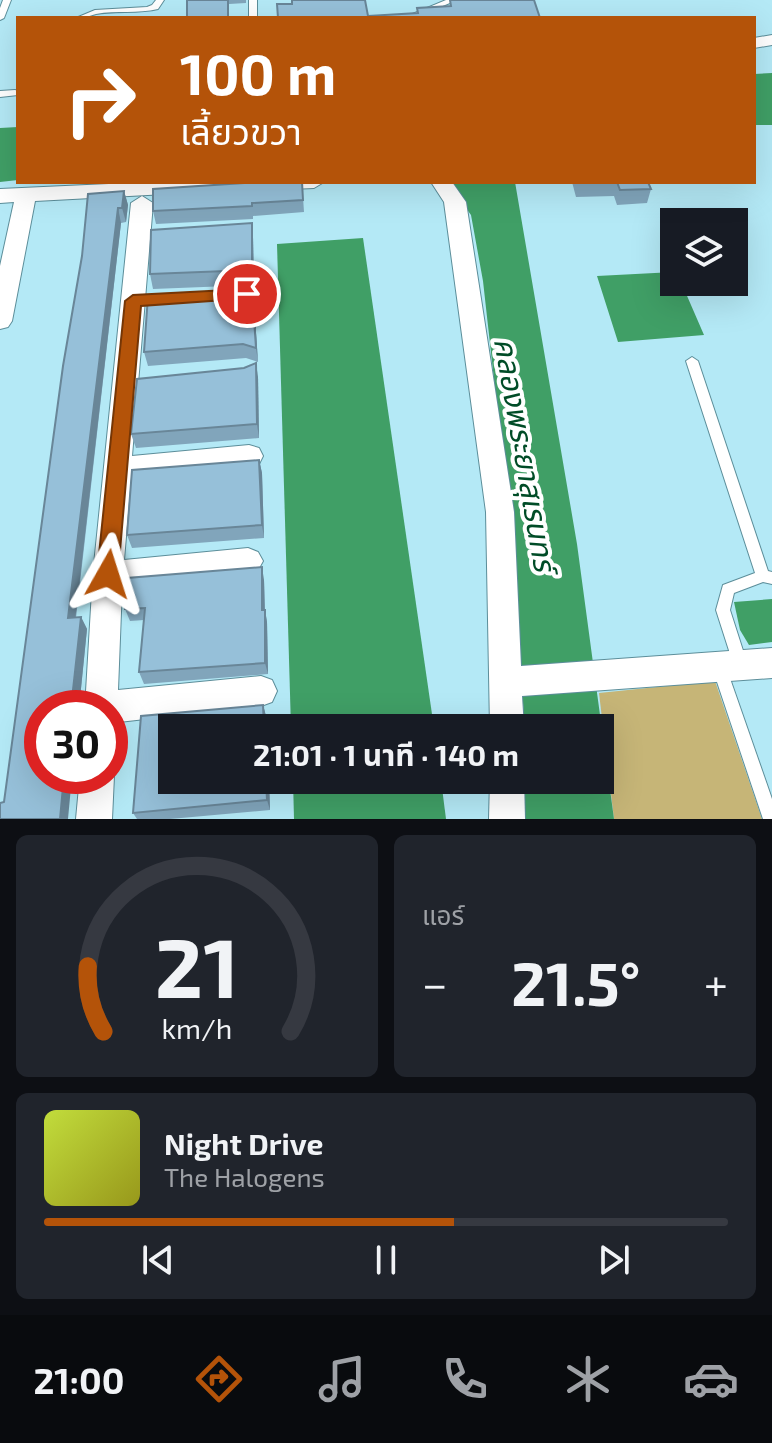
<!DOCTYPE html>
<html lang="th">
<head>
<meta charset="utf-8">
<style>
	body { margin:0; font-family:"Exo 2","Noto Sans Thai",sans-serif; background:#20242c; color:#f1f3f6; height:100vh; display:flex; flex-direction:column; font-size:30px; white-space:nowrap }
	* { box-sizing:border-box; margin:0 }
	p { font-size:26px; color:#9ea1a6 }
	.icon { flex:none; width:44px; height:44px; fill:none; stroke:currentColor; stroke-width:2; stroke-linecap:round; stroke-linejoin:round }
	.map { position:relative; height:819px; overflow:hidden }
	.sheet { display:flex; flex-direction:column; gap:16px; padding:16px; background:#0d0f14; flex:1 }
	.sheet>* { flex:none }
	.top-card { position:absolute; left:16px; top:16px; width:740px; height:168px; border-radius:0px; box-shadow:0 8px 32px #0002; background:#b45309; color:#fff; overflow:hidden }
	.buttons { position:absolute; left:660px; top:208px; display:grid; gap:16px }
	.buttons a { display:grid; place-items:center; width:88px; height:88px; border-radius:0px; background:#171b24; box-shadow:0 8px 32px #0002; font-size:40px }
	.speed { position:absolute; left:24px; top:690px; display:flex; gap:16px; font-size:40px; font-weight:700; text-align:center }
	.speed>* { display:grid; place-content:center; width:104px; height:104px; border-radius:50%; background:#171b24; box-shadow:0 8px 32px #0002; line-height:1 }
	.speed .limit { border:12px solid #d22; background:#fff; color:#111 }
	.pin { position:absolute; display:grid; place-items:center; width:68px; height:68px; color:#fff; margin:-34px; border:4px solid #fff; border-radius:50%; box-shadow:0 2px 8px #0007 }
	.me { position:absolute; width:88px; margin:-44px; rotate:6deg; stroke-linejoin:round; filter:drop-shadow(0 0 6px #0008) }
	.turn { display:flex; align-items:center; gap:28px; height:168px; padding:0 32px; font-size:36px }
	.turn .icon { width:104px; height:104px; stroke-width:2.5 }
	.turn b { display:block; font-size:56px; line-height:68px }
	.big { font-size:60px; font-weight:700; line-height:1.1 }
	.sheet .card { flex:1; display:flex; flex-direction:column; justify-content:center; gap:12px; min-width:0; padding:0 28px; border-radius:12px; background:#20242c }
	.sheet .dial { align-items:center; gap:0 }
	.dial svg { height:208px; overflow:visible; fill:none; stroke:#363941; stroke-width:7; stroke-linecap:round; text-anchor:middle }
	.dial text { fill:#f1f3f6; stroke:none }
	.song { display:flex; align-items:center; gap:24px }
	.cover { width:96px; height:96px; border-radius:12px; background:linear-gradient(135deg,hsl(70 70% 55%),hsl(60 70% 35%)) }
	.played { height:8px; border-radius:4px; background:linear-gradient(90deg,#b45309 60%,#363941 60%) }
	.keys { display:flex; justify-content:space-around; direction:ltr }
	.heat { display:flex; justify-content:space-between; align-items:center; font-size:44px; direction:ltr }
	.sheet .tiles { flex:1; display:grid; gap:16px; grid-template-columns:1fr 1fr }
	.card:last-child { grid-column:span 2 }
	.trip { position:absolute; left:158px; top:714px; width:456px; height:80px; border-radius:0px; background:#171b24; box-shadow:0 8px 32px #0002; font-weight:700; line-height:80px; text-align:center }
	.tab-bar { display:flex; height:128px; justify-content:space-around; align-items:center; background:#090b0e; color:#9ea1a6 }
	.tab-bar .icon { width:56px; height:56px }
	.tab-bar .selected { color:#b45309 }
	.tab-bar b { font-size:36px; color:#f1f3f6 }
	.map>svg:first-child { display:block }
</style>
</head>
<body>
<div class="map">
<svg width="772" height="819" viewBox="0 0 772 819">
	<rect width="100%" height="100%" fill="#b4e9f6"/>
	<polygon fill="#c6b577" points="715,681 762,819 614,819 599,693"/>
	<g fill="#409f66">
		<polygon points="772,73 772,125 754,125 754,74"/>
		<polygon points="18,127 18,180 0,182 0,128"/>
		<polygon points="447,182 515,182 577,544 614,819 522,819 523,780 600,780 600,728 525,728 506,487 483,281 471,215"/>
		<polygon points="363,238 434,728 291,728 277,244"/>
		<polygon points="674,272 674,282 681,282 704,335 618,342 597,276"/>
		<polygon points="772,599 772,642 749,645 740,630 734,602"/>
		<polygon points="293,780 441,780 446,819 294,819"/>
	</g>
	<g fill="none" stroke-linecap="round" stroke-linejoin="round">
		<defs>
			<g id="lane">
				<polygon points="3,0 11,0 4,18 0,20 0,8"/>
				<path d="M156,0H164L158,9C138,14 116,10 96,14C89,16 84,18 76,18L95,10L147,7L152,5Z"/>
				<rect x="249" y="0" width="8" height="18"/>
				<polygon points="446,0 457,0 414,18 403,18"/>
				<polygon points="15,90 18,91 18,95 0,97 0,91"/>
				<polygon points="692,357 698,361 768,571 772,572 772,584 763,582 734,593 730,610 747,663 745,668 740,670 735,668 733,663 716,610 723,585 755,573 686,361"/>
				<polygon points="719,660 724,662 726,667 772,799 772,819 763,819 712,667 714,662"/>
			</g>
			<g id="street">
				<polygon points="772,35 772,45 754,48 754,38"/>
				<polygon points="152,182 231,182 233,185 223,191 35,201 12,321 8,327 0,329 0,266 14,202 0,203 0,189"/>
				<polygon points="257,182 324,182 314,188 266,190 259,189"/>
				<polygon points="431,182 452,182 466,202 514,512 521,666 772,648 772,678 522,696 524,728 490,728 486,512 444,202"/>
				<polygon points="142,196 153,203 132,456 249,445 259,448 263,456 259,464 249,467 131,478 124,560 248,548 258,552 263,561 258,570 248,574 122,586 118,690 261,676 272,680 277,691 272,702 261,706 110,723 110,708 85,708 93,574 131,203"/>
				<polygon points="110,766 114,776 112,819 76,819 80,776 110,776"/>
				<polygon points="490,780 524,780 525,819 489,819"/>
			</g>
		</defs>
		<use href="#lane" stroke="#5c8e9a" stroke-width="2"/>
		<use href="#street" stroke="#5c8e9a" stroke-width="2"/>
		<use href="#lane" fill="#fff" fill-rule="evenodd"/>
		<use href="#street" fill="#fff" fill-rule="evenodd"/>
	</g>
	<g fill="#81a5bb">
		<polygon points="187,0 246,0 246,3 229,4"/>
		<polygon points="302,182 304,212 253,216 253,219 156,224 153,211"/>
		<polygon points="572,182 648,182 651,189 647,203 617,205 614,196 576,197"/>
		<polygon points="124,191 128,205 126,222 121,223 76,618 81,617 87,629 79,708 42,708 4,802 63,366"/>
		<polygon points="252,223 253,237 254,285 153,289 150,274"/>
		<polygon points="254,303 258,362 246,358 148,366 144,352"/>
		<polygon points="258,377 259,438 136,448 131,434"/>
		<polygon points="259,460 262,473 264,538 132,548 127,535"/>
		<polygon points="264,580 265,610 267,622 268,674 144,684 139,672 144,620 130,621 125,609"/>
		<polygon points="263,705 266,716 266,728 172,728 172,780 269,780 270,810 170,819 137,819 133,813 141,716"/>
	</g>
	<g fill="#698698">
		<polygon points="124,191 128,205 126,222 122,208"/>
		<polygon points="118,208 121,223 74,630 68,618"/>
		<polygon points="252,223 253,237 254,285 252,270"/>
		<polygon points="252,289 254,303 258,362 256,348"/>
		<polygon points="256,363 258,377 259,438 257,424"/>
		<polygon points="259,460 262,473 264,538 262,525"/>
		<polygon points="262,567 264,580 265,622 262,610"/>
		<polygon points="265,610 267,622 268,674 265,663"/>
		<polygon points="81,617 87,629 79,708 71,708"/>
		<polygon points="263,705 266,716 266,728 264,728"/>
		<polygon points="64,776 72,776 68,819 60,819"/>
		<polygon points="266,780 269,780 270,810 267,800"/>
	</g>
	<g fill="#96c0d9" stroke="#698698" stroke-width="2">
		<rect x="187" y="0" width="41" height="18"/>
		<polygon points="292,0 365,0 368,16 418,13 417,8 451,6 450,0 534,0 540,18 278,18 277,4 292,4"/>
		<polygon points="258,182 302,182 303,200 252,203 252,206 153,211 153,189"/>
		<polygon points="617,182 648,182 651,189 620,190"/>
		<polygon points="124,191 122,208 118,208 68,618 81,617 71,708 42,708 42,776 64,776 60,819 0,819 0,803 4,802 63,366 82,256 88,194"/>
		<polygon points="252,223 252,270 150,274 151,230"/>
		<polygon points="252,289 256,348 243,344 144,352 148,296"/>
		<polygon points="256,363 257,424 131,434 137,379 244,368"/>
		<polygon points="259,460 262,525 127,535 132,470"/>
		<polygon points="262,567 262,610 265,610 265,663 139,672 145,608 125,609 127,578"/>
		<polygon points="263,705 264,728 172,728 172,780 266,780 267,800 133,813 141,716"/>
	</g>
	<polygon fill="#b45309" stroke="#753606" stroke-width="2" points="247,289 253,290 255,294 253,298 141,306 118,574 115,581 108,583 100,581 97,574 125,301 133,295"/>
	<g text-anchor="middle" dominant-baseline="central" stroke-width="8" stroke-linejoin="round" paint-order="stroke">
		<g font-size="30" font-style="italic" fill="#004c27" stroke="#fff">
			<text transform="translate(526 454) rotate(80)">คลองพระยาสุเรนทร์</text>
		</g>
	</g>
</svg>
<div class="buttons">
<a><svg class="icon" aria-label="layers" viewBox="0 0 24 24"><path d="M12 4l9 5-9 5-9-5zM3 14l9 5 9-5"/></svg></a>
</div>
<div class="speed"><div class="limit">30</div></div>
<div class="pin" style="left:247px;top:294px;background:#d93025"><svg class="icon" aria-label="arrive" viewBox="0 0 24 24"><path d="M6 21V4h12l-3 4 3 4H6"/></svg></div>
<svg class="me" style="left:108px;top:574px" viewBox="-20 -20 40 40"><path d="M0-17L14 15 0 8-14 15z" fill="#b45309" stroke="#fff" stroke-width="4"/></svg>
<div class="trip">21:01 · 1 นาที · 140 m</div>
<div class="top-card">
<div class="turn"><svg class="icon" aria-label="right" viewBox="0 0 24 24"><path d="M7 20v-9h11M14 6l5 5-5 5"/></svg><div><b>100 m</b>เลี้ยวขวา</div></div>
</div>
</div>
<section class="sheet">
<div class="tiles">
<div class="card dial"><svg viewBox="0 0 100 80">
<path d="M14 69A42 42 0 1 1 86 69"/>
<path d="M14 69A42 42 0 0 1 8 44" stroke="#b45309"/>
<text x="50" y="56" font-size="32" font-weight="700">21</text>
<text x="50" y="72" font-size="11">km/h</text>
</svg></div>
<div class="card"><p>แอร์</p>
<div class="heat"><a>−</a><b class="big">21.5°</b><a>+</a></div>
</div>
<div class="card">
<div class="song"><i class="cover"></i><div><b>Night Drive</b><p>The Halogens</p></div></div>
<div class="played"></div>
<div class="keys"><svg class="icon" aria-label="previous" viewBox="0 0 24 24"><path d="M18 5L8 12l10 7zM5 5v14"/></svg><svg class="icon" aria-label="pause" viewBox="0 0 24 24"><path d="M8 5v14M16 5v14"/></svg><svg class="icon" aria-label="next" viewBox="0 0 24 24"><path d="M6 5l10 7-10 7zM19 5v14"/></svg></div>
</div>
</div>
</section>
<nav class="tab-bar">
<b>21:00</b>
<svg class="icon selected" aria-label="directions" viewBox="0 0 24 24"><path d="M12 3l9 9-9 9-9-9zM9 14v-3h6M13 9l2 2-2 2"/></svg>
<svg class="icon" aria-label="music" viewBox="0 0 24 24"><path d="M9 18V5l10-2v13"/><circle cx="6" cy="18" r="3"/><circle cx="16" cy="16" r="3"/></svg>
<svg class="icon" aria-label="phone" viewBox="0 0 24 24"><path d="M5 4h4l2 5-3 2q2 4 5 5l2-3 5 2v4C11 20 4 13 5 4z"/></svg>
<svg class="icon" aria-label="climate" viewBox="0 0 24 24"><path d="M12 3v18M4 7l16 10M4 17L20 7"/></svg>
<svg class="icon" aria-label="car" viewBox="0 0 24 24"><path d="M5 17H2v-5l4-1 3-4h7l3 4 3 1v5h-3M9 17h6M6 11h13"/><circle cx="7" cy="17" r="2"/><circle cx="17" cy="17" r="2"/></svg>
</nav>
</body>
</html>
